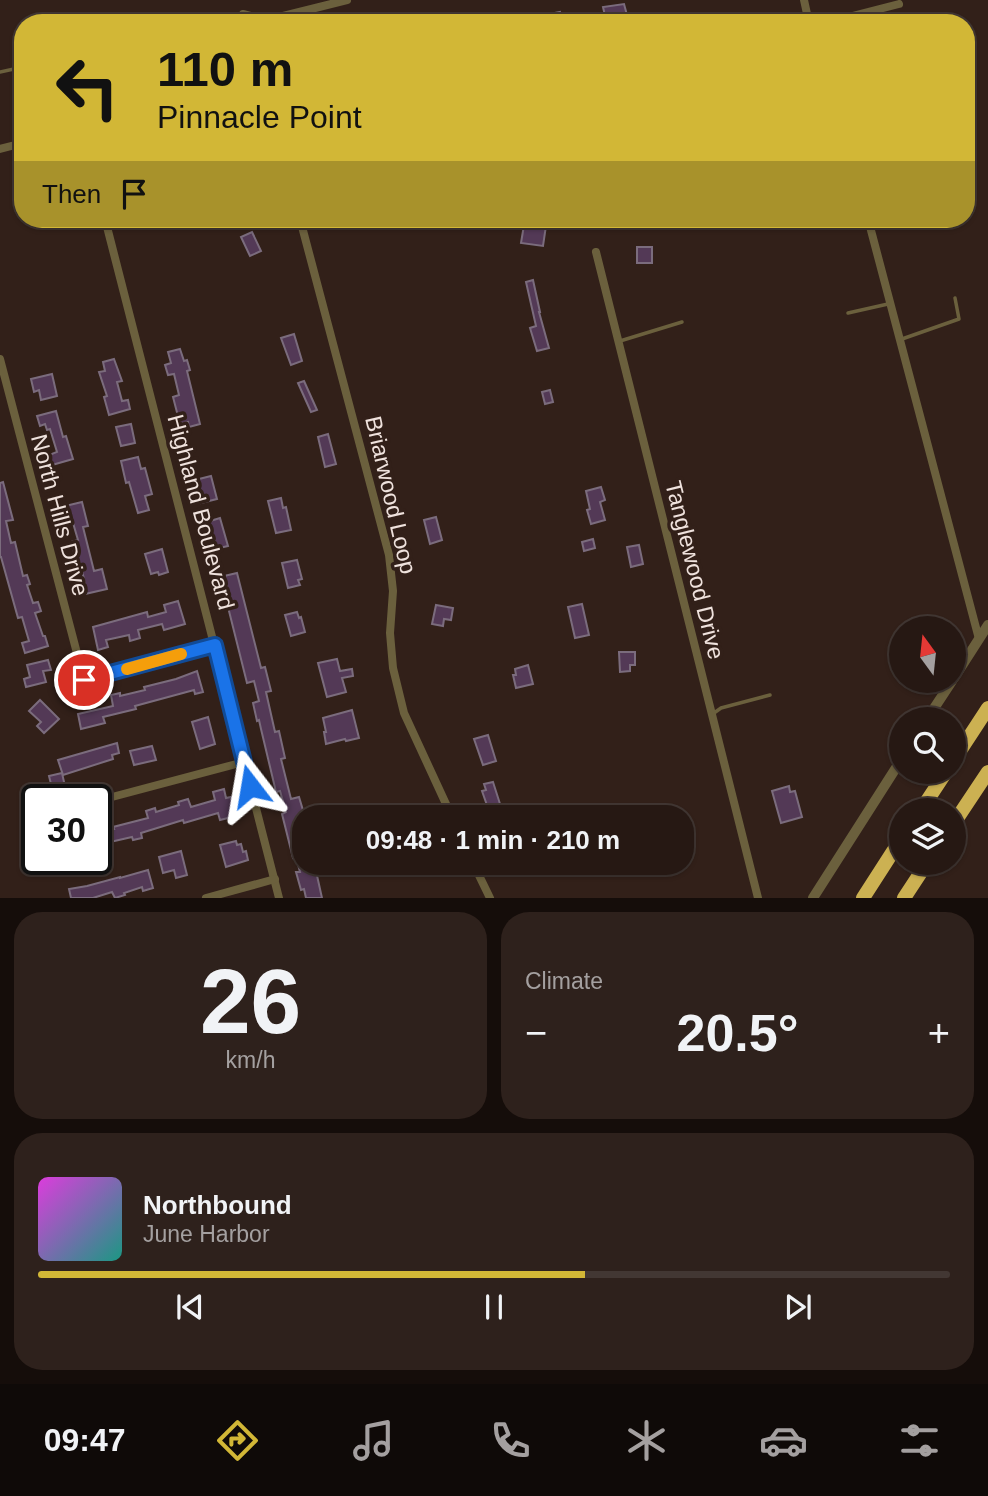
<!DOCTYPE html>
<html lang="en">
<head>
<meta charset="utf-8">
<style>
	body { margin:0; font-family:Arial,sans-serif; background:#2e211c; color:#f1f3f6; height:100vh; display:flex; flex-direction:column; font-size:26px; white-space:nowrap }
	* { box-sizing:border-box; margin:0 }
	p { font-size:23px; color:#a4a0a0 }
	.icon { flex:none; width:38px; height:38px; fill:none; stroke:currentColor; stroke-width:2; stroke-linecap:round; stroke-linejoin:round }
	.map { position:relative; height:898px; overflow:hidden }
	.sheet { display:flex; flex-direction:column; gap:14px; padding:14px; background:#150d0a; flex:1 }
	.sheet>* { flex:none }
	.banner { position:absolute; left:14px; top:14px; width:961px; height:214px; border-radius:28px; box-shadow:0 2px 5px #0004,0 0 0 2px #423733; background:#d2b736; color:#111; overflow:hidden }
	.needle { width:46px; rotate:345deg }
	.controls { position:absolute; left:889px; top:616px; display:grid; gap:14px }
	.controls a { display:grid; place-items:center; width:77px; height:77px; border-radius:50%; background:#261813; box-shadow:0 2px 5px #0004,0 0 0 2px #423733; font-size:35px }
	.speed { position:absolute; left:21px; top:784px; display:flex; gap:14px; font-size:35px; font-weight:700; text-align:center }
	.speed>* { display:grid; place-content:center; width:91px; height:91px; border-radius:50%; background:#261813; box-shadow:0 2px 5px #0004,0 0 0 2px #423733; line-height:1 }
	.speed .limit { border:4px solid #111; border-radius:10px; background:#fff; color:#111 }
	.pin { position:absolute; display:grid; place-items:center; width:60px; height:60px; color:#fff; margin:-30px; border:4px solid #fff; border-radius:50%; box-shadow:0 2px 7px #0007 }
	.me { position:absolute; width:77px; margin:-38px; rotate:346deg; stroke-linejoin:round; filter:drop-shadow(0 0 5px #0008) }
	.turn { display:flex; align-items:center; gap:24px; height:147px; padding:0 28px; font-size:32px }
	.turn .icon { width:91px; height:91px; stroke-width:2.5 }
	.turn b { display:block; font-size:49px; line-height:60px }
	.then { display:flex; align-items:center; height:66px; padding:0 28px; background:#0003; gap:14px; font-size:26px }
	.big { font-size:52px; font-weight:700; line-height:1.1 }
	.sheet .widget { flex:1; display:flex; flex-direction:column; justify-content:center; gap:10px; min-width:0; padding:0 24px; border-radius:28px; background:#2e211c }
	.sheet .dial { align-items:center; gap:0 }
	.dial b { font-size:91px; line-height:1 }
	.song { display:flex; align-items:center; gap:21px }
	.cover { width:84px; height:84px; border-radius:10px; background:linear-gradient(135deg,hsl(300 70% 55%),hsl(170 70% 35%)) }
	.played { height:7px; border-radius:4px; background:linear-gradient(90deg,#d2b736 60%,#423733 60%) }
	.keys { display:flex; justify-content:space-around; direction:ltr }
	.heat { display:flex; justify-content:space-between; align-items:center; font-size:38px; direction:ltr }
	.sheet .tiles { flex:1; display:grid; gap:14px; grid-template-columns:1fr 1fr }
	.widget:last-child { grid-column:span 2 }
	.trip { position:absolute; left:292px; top:805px; width:402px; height:70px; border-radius:28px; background:#261813; box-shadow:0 2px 5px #0004,0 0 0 2px #423733; font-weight:700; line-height:70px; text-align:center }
	.tabs { display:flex; height:112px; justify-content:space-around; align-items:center; background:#0f0a08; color:#a4a0a0 }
	.tabs .icon { width:49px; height:49px }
	.tabs .active { color:#d2b736 }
	.tabs b { font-size:32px; color:#f1f3f6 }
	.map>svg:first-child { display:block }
</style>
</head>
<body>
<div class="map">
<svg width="988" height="898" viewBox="0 0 988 898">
	<rect width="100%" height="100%" fill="#322019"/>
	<g fill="#533956" stroke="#7b6c7d" stroke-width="2">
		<polygon points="624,4 627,15 606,20 603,7"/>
		<polygon points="560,12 562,23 540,23 539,16"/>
		<polygon points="525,219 547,219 543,246 521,243"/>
		<polygon points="252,232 261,251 250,256 241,237"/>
		<rect x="637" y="247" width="15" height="16"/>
		<polygon points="533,280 540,312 539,312 549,348 537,351 530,328 536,326 526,282"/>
		<polygon points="294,334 302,361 291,365 281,338"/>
		<polygon points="180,349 184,361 187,360 190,370 187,371 200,424 189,427 188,422 180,424 173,397 179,395 174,374 168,375 165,365 171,363 168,352"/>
		<polygon points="114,359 122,381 117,382 122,401 128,400 130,409 109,415 104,397 107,396 99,372 105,371 103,362"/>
		<polygon points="52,374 57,396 41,400 39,390 34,392 31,379"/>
		<polygon points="304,381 317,410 311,412 298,383"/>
		<polygon points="550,390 553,402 545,404 542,392"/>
		<polygon points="56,411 63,437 66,436 73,459 52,465 49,455 57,452 50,429 47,430 45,424 40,426 37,416"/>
		<polygon points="131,424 135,443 121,446 116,427"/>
		<polygon points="328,434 336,464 325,467 318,437"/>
		<polygon points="138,457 141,469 145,468 152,494 145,496 149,510 138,513 129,482 126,483 121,461"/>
		<polygon points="211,476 217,499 201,503 195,480"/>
		<polygon points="3,482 13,520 6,521 11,543 15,542 23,576 27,575 30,584 27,585 33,603 38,602 41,611 35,613 43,636 45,636 48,646 25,653 22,643 29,641 22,617 18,618 1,557 0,557 0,483"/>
		<polygon points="601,487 605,500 600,502 605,520 591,524 587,510 590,509 586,491"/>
		<polygon points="281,498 283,508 286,507 291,530 276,533 268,501"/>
		<polygon points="82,502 88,526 83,527 94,571 102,569 107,589 85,594 82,584 85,583 80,563 77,564 71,542 78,540 71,516 63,518 61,507"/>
		<polygon points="436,517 442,540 430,544 424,520"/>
		<polygon points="220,518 228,546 215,549 207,522"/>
		<polygon points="593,539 595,548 584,551 582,542"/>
		<polygon points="639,545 643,564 631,567 627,547"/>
		<polygon points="162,549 168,572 159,575 158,572 151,574 145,554"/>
		<polygon points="297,560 302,579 298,580 300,585 288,588 282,563"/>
		<polygon points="237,573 261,668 265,667 271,691 266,692 275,732 279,731 285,758 281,759 291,799 299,797 305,817 300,817 304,836 304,863 309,863 312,873 316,871 322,898 306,898 304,889 301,890 296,872 300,872 296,857 293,858 282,814 286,812 280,791 276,792 261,729 259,720 257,721 253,703 259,701 254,681 247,683 226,599 225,599 222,589 227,588 224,576"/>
		<polygon points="178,601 185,624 164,630 162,624 138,630 140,638 130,641 129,635 106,640 108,647 98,650 93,627 147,612 148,617 166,612 164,605"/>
		<polygon points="582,604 589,635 575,638 568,607"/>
		<polygon points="436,605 453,608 451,620 444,619 443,626 432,624"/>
		<polygon points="297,612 299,618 301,617 305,632 291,636 285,615"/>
		<polygon points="619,652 635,652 635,665 630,665 630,671 620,672"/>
		<polygon points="337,659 340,671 352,669 353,676 342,678 346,692 327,697 318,663"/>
		<polygon points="48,660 51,670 43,671 46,682 26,687 24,679 30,677 27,665"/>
		<polygon points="528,665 533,684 516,688 513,675 516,675 515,669"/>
		<polygon points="197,671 203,692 195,694 194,690 135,706 136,709 103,717 105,723 81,729 78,714 113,706 111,695 120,693 120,696 145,690 144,687 176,679"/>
		<polygon points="40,700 59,719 44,733 37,726 41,722 29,711"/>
		<polygon points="352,710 359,738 346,741 345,739 326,744 324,732 326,732 323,718"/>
		<polygon points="208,717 215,744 200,749 192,722"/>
		<polygon points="488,735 496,761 483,765 474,739"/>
		<polygon points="117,743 119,753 112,755 113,759 63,775 58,760"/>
		<polygon points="152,746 156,760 134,765 130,751"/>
		<polygon points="62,773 68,800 55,800 49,776"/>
		<polygon points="493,782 501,807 489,811 482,791 486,790 484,784"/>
		<polygon points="789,786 790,792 795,791 802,817 781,823 772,791"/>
		<polygon points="224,789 226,798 231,797 236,816 220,820 218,813 184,823 183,820 141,833 142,838 133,840 132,837 110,842 110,846 96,849 96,832 114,829 113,827 148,818 146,811 155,808 156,812 179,805 178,802 188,799 191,807 215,800 213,792"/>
		<polygon points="236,841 237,845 241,844 243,852 246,851 248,860 226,867 220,845"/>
		<polygon points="181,851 187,875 176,878 174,870 163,873 159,857"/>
		<polygon points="148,870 153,888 143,891 142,887 124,893 125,895 115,898 112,892 93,898 71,898 69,889 87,886 120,877 120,878"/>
	</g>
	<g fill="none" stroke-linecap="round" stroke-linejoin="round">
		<g stroke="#6b603d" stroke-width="3.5">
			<polyline points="208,23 241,15"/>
			<polyline points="0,72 23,67"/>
			<polyline points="848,313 888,304"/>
			<polyline points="902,339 959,319 955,298"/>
			<polyline points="620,341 682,322"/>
			<polyline points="714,713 721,708 770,695"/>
		</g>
		<g stroke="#6b603d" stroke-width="8">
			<polyline points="804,0 809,23"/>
			<polyline points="243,14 267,20 347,0"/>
			<polyline points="825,23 899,4"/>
			<polyline points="0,149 23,143"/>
			<polyline points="105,219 279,898"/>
			<polyline points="300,219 389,555 393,591 390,633 393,668 404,713 452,817"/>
			<polyline points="868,219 979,639"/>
			<polyline points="596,252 758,898"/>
			<polyline points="0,359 84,680 215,645"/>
			<polyline points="97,801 244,762"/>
			<polyline points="473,863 490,898"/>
			<polyline points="206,898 275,879"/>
		</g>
		<g stroke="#6b603d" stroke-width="10">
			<polyline points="954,678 988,625"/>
			<polyline points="927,719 952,681"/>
			<polyline points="813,898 901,760"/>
		</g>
		<g stroke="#ccb152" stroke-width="14">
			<polyline points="954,760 988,708"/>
			<polyline points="921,810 946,772"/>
			<polyline points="954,823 988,772"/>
			<polyline points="863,898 901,839"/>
			<polyline points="904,898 927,863"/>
		</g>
	</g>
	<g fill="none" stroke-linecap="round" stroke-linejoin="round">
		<defs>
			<polyline id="route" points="84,680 215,645 250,786"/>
		</defs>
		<use href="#route" stroke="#114b97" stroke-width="18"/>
		<use href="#route" stroke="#1a73e8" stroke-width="12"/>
		<polyline stroke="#f59e0b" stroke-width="12" points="127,669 181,654"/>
	</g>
	<g text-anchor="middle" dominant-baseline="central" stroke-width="7" stroke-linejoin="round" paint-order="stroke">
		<g font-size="23" fill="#efe2dd" stroke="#322019">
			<text transform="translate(391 495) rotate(77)">Briarwood Loop</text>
			<text transform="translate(201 512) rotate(75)">Highland Boulevard</text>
			<text transform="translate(60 515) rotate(75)">North Hills Drive</text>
			<text transform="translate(695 570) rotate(76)">Tanglewood Drive</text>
		</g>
	</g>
</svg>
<div class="controls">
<a><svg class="needle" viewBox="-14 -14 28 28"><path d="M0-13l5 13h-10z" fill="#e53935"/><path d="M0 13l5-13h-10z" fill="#a4a0a0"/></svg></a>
<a><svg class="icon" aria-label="search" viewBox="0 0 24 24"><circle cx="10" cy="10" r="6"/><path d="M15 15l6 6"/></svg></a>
<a><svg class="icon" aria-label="layers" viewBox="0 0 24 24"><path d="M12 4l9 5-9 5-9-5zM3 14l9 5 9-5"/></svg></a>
</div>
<div class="speed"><div class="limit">30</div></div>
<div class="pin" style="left:84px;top:680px;background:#d93025"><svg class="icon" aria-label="arrive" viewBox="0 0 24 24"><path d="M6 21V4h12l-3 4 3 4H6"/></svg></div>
<svg class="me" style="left:250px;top:786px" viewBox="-20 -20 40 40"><path d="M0-17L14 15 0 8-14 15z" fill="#1a73e8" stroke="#fff" stroke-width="4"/></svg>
<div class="trip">09:48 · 1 min · 210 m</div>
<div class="banner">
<div class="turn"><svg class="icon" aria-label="left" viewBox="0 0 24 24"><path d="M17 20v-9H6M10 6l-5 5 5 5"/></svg><div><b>110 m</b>Pinnacle Point</div></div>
<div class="then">Then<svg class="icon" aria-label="arrive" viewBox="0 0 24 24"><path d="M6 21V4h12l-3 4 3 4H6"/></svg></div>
</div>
</div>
<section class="sheet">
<div class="tiles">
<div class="widget dial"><b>26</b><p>km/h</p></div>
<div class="widget"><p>Climate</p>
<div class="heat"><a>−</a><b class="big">20.5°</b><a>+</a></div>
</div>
<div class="widget">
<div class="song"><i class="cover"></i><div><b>Northbound</b><p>June Harbor</p></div></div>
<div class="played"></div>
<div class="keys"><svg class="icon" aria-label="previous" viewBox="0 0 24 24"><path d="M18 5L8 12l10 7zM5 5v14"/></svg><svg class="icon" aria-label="pause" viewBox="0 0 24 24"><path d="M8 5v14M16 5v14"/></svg><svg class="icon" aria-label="next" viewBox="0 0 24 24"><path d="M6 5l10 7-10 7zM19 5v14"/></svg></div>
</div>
</div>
</section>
<nav class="tabs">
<b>09:47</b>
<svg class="icon active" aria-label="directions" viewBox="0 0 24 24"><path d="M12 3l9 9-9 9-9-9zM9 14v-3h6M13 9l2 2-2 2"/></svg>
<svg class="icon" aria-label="music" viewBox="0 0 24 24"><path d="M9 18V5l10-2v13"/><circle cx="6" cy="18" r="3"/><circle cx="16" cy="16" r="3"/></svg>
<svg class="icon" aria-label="phone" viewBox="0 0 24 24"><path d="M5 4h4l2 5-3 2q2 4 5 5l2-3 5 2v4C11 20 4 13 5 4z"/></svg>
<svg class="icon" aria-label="climate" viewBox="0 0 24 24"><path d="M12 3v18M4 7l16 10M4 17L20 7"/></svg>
<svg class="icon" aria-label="car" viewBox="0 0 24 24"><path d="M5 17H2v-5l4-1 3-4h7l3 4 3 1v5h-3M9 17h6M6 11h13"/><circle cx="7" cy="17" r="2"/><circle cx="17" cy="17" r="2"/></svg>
<svg class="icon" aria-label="filters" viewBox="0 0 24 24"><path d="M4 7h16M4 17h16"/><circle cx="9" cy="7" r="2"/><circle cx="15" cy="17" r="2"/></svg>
</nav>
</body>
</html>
